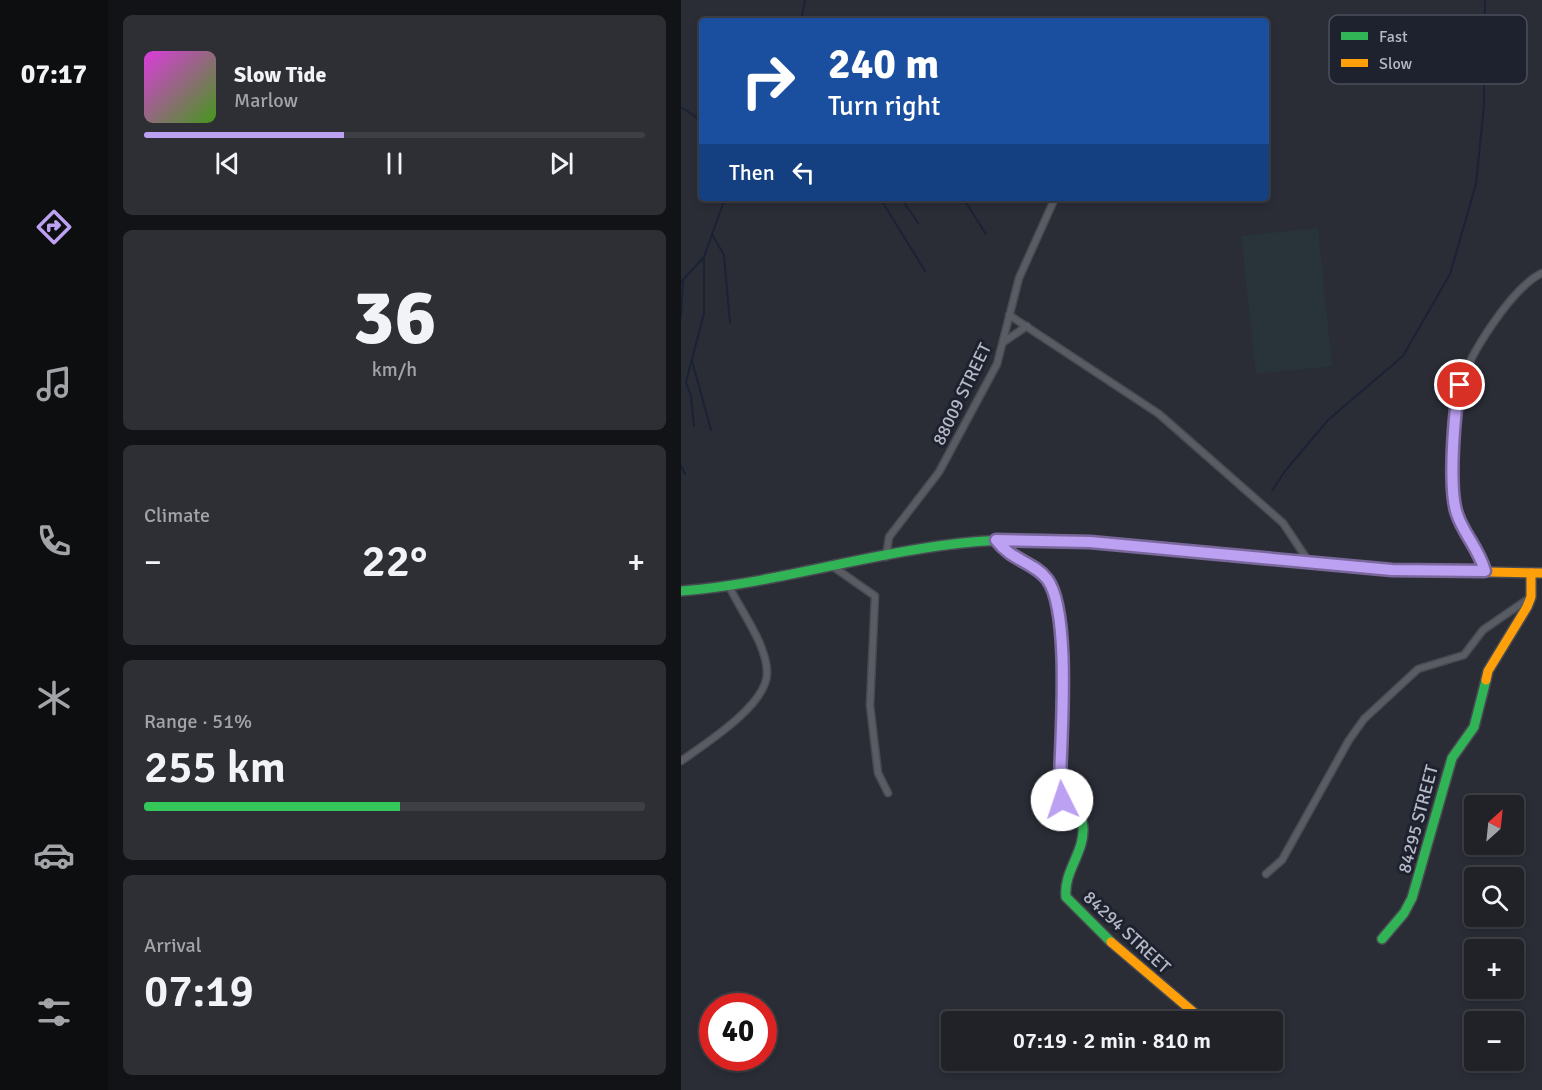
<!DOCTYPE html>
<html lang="en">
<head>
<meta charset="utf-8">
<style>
	body { margin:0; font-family:Signika,sans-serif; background:#2d2f34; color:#f1f3f6; height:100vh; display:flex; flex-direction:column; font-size:22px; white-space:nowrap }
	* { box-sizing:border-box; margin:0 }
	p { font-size:20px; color:#a2a4a8 }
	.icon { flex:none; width:33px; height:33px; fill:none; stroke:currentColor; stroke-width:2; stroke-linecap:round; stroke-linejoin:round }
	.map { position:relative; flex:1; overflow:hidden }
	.side { display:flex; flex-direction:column; gap:15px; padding:15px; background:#121316; width:573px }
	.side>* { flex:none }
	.banner { position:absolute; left:18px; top:18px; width:570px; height:183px; border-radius:6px; box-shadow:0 3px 9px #0003,0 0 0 2px #3d3f45; background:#1a4fa0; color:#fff; overflow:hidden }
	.needle { width:39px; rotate:27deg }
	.fabs { position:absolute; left:783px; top:795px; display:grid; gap:12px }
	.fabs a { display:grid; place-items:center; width:60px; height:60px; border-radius:6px; background:#202228; box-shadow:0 3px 9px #0003,0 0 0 2px #3d3f45; font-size:30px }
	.speed { position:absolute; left:18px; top:993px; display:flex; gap:12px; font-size:30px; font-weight:700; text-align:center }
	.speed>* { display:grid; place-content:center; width:78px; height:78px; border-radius:50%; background:#202228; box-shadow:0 3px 9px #0003,0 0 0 2px #3d3f45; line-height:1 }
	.speed .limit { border:9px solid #d22; background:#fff; color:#111 }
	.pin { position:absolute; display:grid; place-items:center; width:51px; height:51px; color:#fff; margin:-26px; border:3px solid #fff; border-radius:50%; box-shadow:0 2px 6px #0007 }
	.me { position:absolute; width:66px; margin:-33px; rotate:356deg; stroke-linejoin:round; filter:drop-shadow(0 0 4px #0008) }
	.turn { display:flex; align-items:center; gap:21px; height:126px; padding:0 30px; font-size:27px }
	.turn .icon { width:78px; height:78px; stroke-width:2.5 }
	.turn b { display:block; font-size:42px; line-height:51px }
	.then { display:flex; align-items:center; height:57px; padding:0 30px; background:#0003; gap:12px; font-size:22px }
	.big { font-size:45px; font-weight:600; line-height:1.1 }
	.side .card { flex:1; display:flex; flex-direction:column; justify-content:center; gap:9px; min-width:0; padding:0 21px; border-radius:9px; background:#2d2f34 }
	.side .dial { align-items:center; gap:0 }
	.dial b { font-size:78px; line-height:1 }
	.song { display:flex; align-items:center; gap:18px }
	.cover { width:72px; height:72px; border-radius:9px; background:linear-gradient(135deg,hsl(300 70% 55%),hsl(100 70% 35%)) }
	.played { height:6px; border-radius:3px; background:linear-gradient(90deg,#bca0f2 40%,#3d3f45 40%) }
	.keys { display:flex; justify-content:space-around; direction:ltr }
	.heat { display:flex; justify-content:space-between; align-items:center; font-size:33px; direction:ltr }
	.charge { height:9px; border-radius:4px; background:linear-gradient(90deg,#34c759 51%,#3d3f45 0) }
	.trip { position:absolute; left:260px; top:1011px; width:342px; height:60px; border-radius:6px; background:#202228; box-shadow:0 3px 9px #0003,0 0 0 2px #3d3f45; font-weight:600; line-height:60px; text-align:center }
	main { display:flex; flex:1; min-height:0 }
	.menu { display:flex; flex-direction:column; width:108px; justify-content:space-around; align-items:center; background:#0d0e10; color:#a2a4a8 }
	.menu .icon { width:42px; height:42px }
	.menu .current { color:#bca0f2 }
	.menu b { font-size:27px; color:#f1f3f6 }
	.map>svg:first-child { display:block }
</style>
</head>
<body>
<main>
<nav class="menu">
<b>07:17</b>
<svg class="icon current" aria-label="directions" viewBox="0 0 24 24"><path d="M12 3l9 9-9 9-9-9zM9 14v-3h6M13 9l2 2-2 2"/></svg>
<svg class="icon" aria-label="music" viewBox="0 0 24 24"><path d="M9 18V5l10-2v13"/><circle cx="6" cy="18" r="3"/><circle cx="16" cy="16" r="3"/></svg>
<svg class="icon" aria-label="phone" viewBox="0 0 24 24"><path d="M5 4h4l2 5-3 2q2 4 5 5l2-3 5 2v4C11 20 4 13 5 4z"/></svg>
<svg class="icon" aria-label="climate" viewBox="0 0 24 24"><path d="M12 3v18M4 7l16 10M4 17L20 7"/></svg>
<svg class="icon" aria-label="car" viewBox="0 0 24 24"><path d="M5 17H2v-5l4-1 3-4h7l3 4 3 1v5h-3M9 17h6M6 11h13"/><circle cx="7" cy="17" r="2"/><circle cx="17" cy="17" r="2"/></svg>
<svg class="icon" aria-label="filters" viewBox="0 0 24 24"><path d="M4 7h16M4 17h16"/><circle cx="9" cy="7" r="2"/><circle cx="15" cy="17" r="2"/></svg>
</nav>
<section class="side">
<div class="card">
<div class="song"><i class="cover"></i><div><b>Slow Tide</b><p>Marlow</p></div></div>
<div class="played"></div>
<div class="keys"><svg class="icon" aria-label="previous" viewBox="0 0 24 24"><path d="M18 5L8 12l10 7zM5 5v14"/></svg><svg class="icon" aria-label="pause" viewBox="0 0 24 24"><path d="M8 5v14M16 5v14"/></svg><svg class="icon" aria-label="next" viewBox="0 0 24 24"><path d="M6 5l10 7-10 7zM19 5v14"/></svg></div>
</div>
<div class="card dial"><b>36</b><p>km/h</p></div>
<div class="card"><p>Climate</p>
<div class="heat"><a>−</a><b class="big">22°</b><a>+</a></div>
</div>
<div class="card"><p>Range · 51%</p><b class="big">255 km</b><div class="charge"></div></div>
<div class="card"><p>Arrival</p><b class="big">07:19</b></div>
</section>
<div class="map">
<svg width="861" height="1090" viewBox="0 0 861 1090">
	<rect width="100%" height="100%" fill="#2a2d36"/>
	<polygon fill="#28343a" points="637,228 651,366 575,374 560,236"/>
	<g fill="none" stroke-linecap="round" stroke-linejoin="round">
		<g stroke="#1b2236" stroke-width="2">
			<polyline points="120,21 124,0"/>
			<polyline points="0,107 21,121"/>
			<polyline points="199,198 244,271"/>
			<polyline points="220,198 237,223"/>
			<polyline points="282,198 305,234"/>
			<polyline points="32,236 43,255 49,323"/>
			<polyline points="0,282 23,257 44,198"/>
			<polyline points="0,317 2,281"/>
			<polyline points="11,361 30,430"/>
			<polyline points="13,426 10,396 5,382 23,313 23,257"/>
			<polyline points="0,466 4,474"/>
			<polyline points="591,491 604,471 647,420 722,356 769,274 795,184 803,105 804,0"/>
		</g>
		<defs>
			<g id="street">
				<polyline points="328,315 478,414 602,523 628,562"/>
				<polyline points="324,341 346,326"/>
				<polyline points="205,557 208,537 258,472 316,364 338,278 374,198"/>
				<polyline points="154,568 194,596 189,705 197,773 207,793"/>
				<path d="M804,571C797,545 778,529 773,505C770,490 773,475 774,460C774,435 772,411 779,387C788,354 831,288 861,273"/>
				<path d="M0,761C24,744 86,705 86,673C86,645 61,613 49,588"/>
				<polyline points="585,874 601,860 668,740 683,719 737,669 783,655 802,630 850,597"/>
			</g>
			<g id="fast">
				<path d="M315,540C330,557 356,563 368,582C391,620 377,741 379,790C380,806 401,811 402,827C404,852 382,872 385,897L430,942"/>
				<path d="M0,591C88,584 170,558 257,546C306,539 354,538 403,541"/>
				<polyline points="701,939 723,913 731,898 771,758 793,727 805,680"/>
			</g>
			<g id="slow">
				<polyline points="403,541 711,570 861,573"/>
				<polyline points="805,680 807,671 846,607 850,597 850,573"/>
				<polyline points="430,942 524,1022"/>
			</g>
		</defs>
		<use href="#street" stroke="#484a52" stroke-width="9"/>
		<use href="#fast" stroke="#484a52" stroke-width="12"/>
		<use href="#slow" stroke="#484a52" stroke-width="12"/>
		<use href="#street" stroke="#5a5c63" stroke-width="6"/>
		<use href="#fast" stroke="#30b455" stroke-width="9"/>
		<use href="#slow" stroke="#ff9f0a" stroke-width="9"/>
	</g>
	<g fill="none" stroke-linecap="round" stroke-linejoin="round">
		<defs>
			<path id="route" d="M381,800L379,780C380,737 390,610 366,579C353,562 331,561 315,540L409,542L711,570L804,571C797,547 783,535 776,514C767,489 773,412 779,385"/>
		</defs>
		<use href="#route" stroke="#7a689d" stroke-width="15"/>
		<use href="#route" stroke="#bca0f2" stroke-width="10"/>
	</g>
	<g text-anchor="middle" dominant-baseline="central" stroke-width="6" stroke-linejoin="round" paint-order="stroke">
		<g font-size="18" fill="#b5b8c6" stroke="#1e222f">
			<text transform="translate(281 394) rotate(-64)">88009 STREET</text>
			<text transform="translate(737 819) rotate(-75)">84295 STREET</text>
			<text transform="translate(446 932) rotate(43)">84294 STREET</text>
		</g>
	</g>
	<rect x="648" y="15" width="198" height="69" rx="9" fill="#1e222f" stroke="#4b4f5c" stroke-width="1.5"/>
	<rect x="660" y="32" width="27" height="8" fill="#30b455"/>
	<rect x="660" y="59" width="27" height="8" fill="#ff9f0a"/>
	<g font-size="16" fill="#b5b8c6">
		<text x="698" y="42">Fast</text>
		<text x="698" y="69">Slow</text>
	</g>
</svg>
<div class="fabs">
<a><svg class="needle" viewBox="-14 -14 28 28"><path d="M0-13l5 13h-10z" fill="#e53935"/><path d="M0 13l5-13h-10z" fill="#a2a4a8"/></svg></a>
<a><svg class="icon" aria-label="search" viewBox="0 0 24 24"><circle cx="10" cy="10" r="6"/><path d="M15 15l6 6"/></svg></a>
<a>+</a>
<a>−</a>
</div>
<div class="speed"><div class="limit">40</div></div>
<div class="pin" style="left:779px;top:385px;background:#d93025"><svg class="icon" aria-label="arrive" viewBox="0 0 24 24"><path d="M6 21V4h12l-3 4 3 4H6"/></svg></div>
<svg class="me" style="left:381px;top:800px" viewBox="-20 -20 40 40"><circle r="19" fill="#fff"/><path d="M0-13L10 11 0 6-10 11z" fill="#bca0f2"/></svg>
<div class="trip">07:19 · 2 min · 810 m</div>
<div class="banner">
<div class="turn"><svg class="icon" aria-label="right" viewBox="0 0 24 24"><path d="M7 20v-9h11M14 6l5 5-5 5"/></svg><div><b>240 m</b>Turn right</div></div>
<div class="then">Then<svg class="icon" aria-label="left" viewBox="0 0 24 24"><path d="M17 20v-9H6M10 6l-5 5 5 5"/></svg></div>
</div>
</div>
</main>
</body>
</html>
